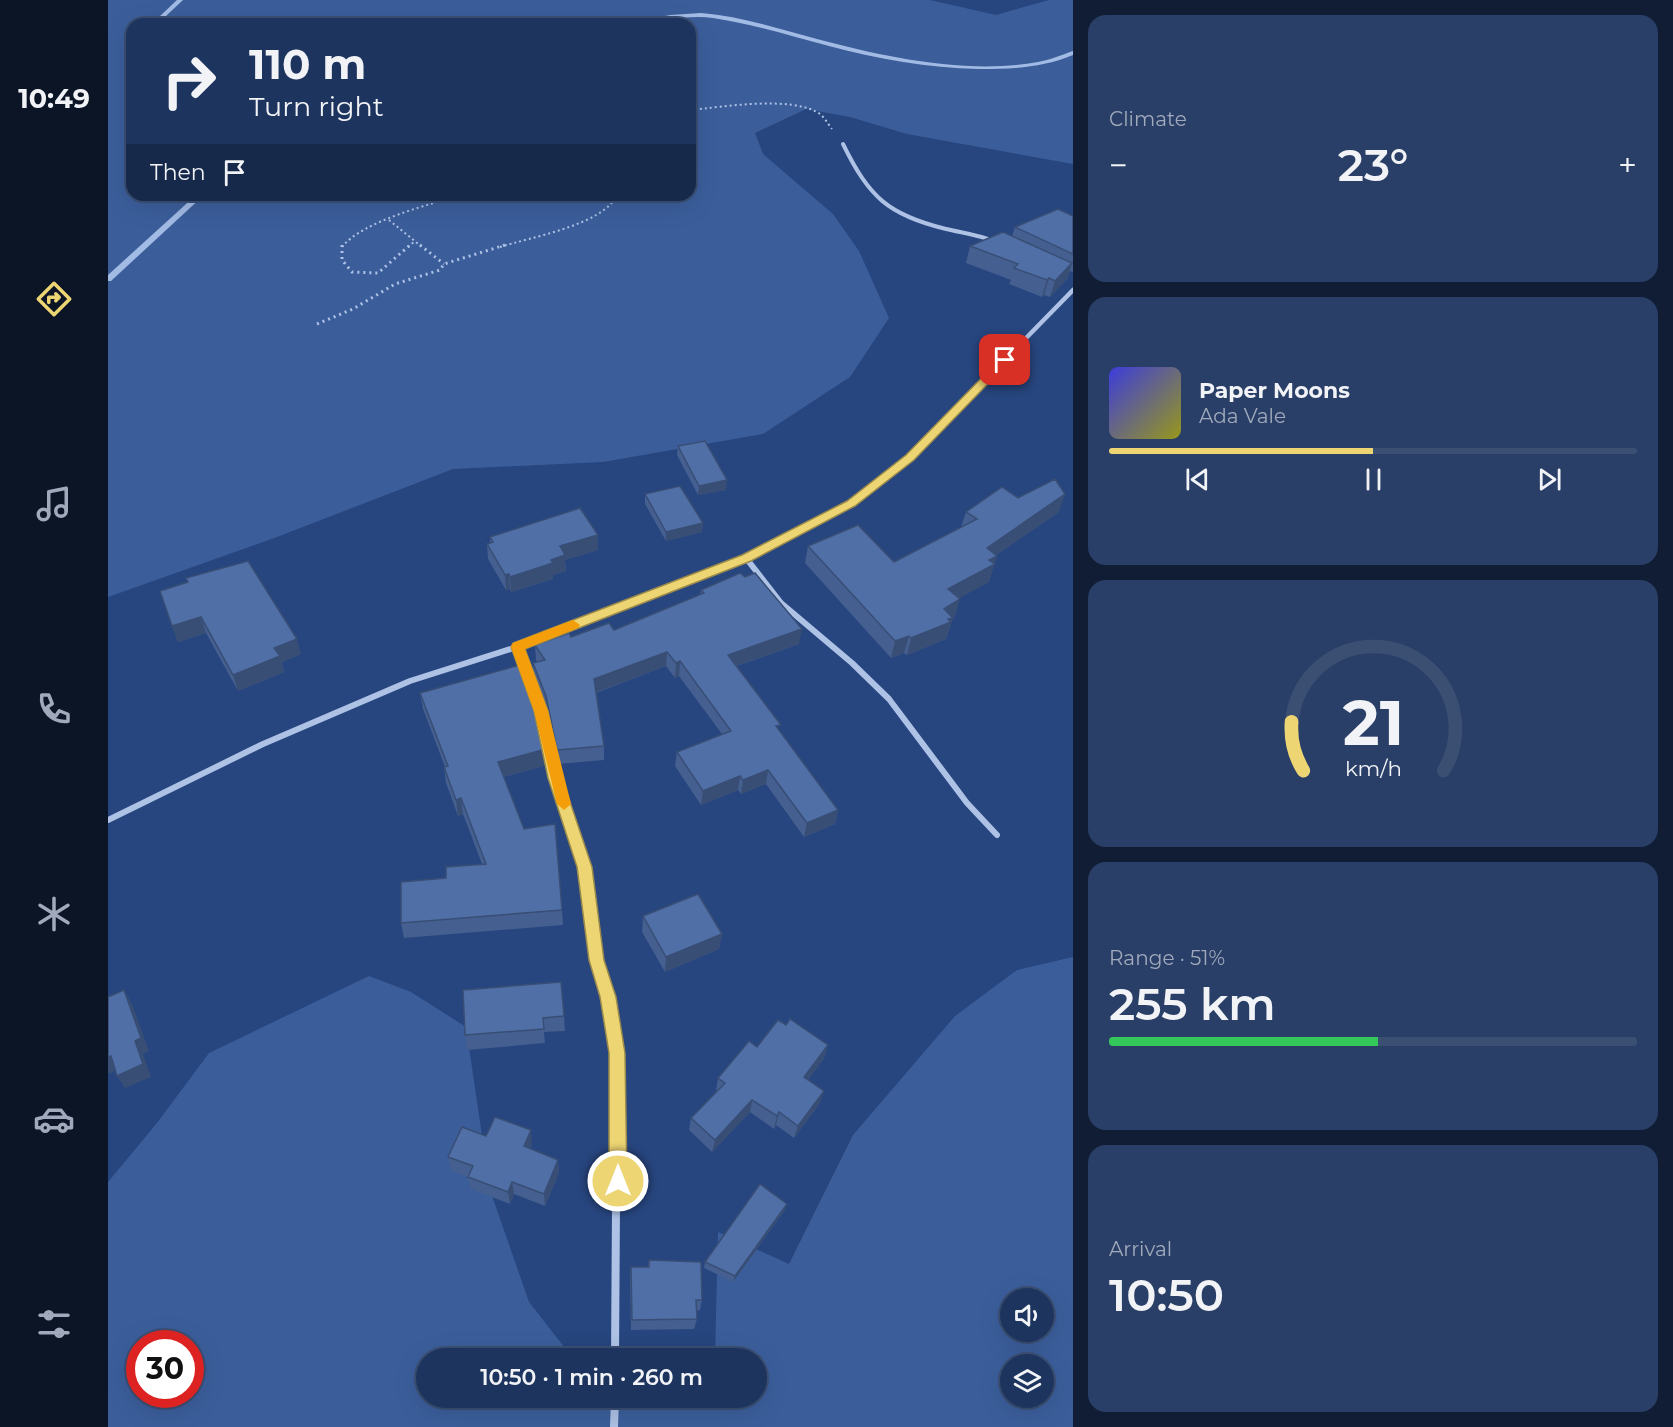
<!DOCTYPE html>
<html lang="en">
<head>
<meta charset="utf-8">
<style>
	body { margin:0; font-family:Montserrat,sans-serif; background:#2a3f67; color:#f1f3f6; height:100vh; display:flex; flex-direction:column; font-size:22px; white-space:nowrap }
	* { box-sizing:border-box; margin:0 }
	p { font-size:20px; color:#a0aabc }
	.icon { flex:none; width:33px; height:33px; fill:none; stroke:currentColor; stroke-width:2; stroke-linecap:round; stroke-linejoin:round }
	.map { position:relative; flex:1; overflow:hidden }
	.side { display:flex; flex-direction:column; gap:15px; padding:15px; background:#101d34; width:600px }
	.side>* { flex:none }
	.top-card { position:absolute; left:18px; top:18px; width:570px; height:183px; border-radius:18px; box-shadow:0 6px 24px #0002,0 0 0 2px #3b4f73; background:#1d345e; color:#f1f3f6; overflow:hidden }
	.controls { position:absolute; left:892px; top:1288px; display:grid; gap:12px }
	.controls a { display:grid; place-items:center; width:54px; height:54px; border-radius:50%; background:#1d345e; box-shadow:0 6px 24px #0002,0 0 0 2px #3b4f73; font-size:30px }
	.speed { position:absolute; left:18px; top:1330px; display:flex; gap:12px; font-size:30px; font-weight:700; text-align:center }
	.speed>* { display:grid; place-content:center; width:78px; height:78px; border-radius:50%; background:#1d345e; box-shadow:0 6px 24px #0002,0 0 0 2px #3b4f73; line-height:1 }
	.speed .limit { border:9px solid #d22; background:#fff; color:#111 }
	.pin { position:absolute; display:grid; place-items:center; width:51px; height:51px; color:#fff; margin:-26px; border-radius:12px; box-shadow:0 3px 9px #0006 }
	.me { position:absolute; width:66px; margin:-33px; rotate:0deg; stroke-linejoin:round; filter:drop-shadow(0 0 4px #0008) }
	.turn { display:flex; align-items:center; gap:21px; height:126px; padding:0 24px; font-size:27px }
	.turn .icon { width:78px; height:78px; stroke-width:2.5 }
	.turn b { display:block; font-size:42px; line-height:51px }
	.then { display:flex; align-items:center; height:57px; padding:0 24px; background:#0003; gap:12px; font-size:22px }
	.big { font-size:45px; font-weight:600; line-height:1.1 }
	.side .widget { flex:1; display:flex; flex-direction:column; justify-content:center; gap:9px; min-width:0; padding:0 21px; border-radius:18px; background:#2a3f67 }
	.side .dial { align-items:center; gap:0 }
	.dial svg { height:156px; overflow:visible; fill:none; stroke:#3b4f73; stroke-width:7; stroke-linecap:round; text-anchor:middle }
	.dial text { fill:#f1f3f6; stroke:none }
	.song { display:flex; align-items:center; gap:18px }
	.cover { width:72px; height:72px; border-radius:9px; background:linear-gradient(135deg,hsl(240 70% 55%),hsl(60 70% 35%)) }
	.played { height:6px; border-radius:3px; background:linear-gradient(90deg,#edd573 50%,#3b4f73 50%) }
	.keys { display:flex; justify-content:space-around; direction:ltr }
	.heat { display:flex; justify-content:space-between; align-items:center; font-size:33px; direction:ltr }
	.charge { height:9px; border-radius:4px; background:linear-gradient(90deg,#34c759 51%,#3b4f73 0) }
	.trip { position:absolute; left:308px; top:1348px; width:351px; height:60px; border-radius:30px; background:#1d345e; box-shadow:0 6px 24px #0002,0 0 0 2px #3b4f73; font-weight:600; line-height:60px; text-align:center }
	main { display:flex; flex:1; min-height:0 }
	.tab-bar { display:flex; flex-direction:column; width:108px; justify-content:space-around; align-items:center; background:#0c1526; color:#a0aabc }
	.tab-bar .icon { width:42px; height:42px }
	.tab-bar .on { color:#edd573 }
	.tab-bar b { font-size:27px; color:#f1f3f6 }
	.map>svg:first-child { display:block }
</style>
</head>
<body>
<main>
<nav class="tab-bar">
<b>10:49</b>
<svg class="icon on" aria-label="directions" viewBox="0 0 24 24"><path d="M12 3l9 9-9 9-9-9zM9 14v-3h6M13 9l2 2-2 2"/></svg>
<svg class="icon" aria-label="music" viewBox="0 0 24 24"><path d="M9 18V5l10-2v13"/><circle cx="6" cy="18" r="3"/><circle cx="16" cy="16" r="3"/></svg>
<svg class="icon" aria-label="phone" viewBox="0 0 24 24"><path d="M5 4h4l2 5-3 2q2 4 5 5l2-3 5 2v4C11 20 4 13 5 4z"/></svg>
<svg class="icon" aria-label="climate" viewBox="0 0 24 24"><path d="M12 3v18M4 7l16 10M4 17L20 7"/></svg>
<svg class="icon" aria-label="car" viewBox="0 0 24 24"><path d="M5 17H2v-5l4-1 3-4h7l3 4 3 1v5h-3M9 17h6M6 11h13"/><circle cx="7" cy="17" r="2"/><circle cx="17" cy="17" r="2"/></svg>
<svg class="icon" aria-label="filters" viewBox="0 0 24 24"><path d="M4 7h16M4 17h16"/><circle cx="9" cy="7" r="2"/><circle cx="15" cy="17" r="2"/></svg>
</nav>
<div class="map">
<svg width="965" height="1427" viewBox="0 0 965 1427">
	<rect width="100%" height="100%" fill="#27457e"/>
	<g fill="#3b5e9b" fill-rule="evenodd">
		<path d="M0,0H822L888,15L941,0H965V164L799,134L742,117L698,109L647,133L655,154L725,214L751,251L781,318L742,377L655,434L495,462L345,469L169,537L0,597ZM24,24H582V195H24Z"/>
		<path d="M965,957V1427H0V1182L49,1123L101,1053L261,976L303,992L358,1027L382,1190L421,1302L464,1357L475,1359H318V1398H648V1359H607L610,1232L681,1264L745,1135L847,1016L909,970ZM903,1299H936V1332H903ZM32,1344H82V1395H32ZM903,1365H936V1398H903Z"/>
	</g>
	<g fill="none" stroke-linecap="round" stroke-linejoin="round">
		<g fill="#a2bbe5" fill-rule="evenodd">
			<polygon points="69,0 75,0 58,16 81,24 71,24 51,17"/>
			<path d="M593,13C632,16 671,29 709,39C776,57 860,75 930,62C942,60 953,55 965,51V55C934,68 903,69 871,69C820,68 770,59 721,46C683,36 645,24 605,18C576,14 548,24 519,24L562,15Z"/>
			<polygon points="88,195 96,195 3,281 0,281 0,275"/>
		</g>
		<g stroke="#adc2e5" stroke-width="2" stroke-dasharray="2 3" stroke-linecap="butt">
			<path d="M582,110C615,107 684,95 712,114C717,118 720,124 724,129"/>
			<polyline points="281,220 314,247"/>
			<path d="M234,247C253,222 324,203 355,195"/>
			<polyline points="300,247 307,241"/>
			<path d="M392,247C423,237 495,225 509,195"/>
		</g>
		<g stroke="#adc2e5" stroke-width="3" stroke-dasharray="2 4" stroke-linecap="butt">
			<polyline points="234,245 234,260 244,272 270,273 302,245"/>
			<polyline points="312,245 336,264"/>
			<polyline points="209,324 245,309 287,284 332,270 336,264 397,245"/>
		</g>
		<path stroke="#adc2e5" stroke-width="4" d="M735,144C761,197 780,215 838,229C855,233 872,235 888,242"/>
		<polyline stroke="#adc2e5" stroke-width="4.5" points="643,555 743,503 802,457 965,290"/>
		<g stroke="#adc2e5" stroke-width="6">
			<polyline points="638,558 673,603 744,663 781,699 859,803 889,835"/>
			<polyline points="409,647 433,711 447,778 476,867 486,942"/>
			<polyline points="0,820 155,744 302,681 409,647 646,554"/>
		</g>
		<g stroke="#adc2e5" stroke-width="8">
			<polyline points="486,941 488,960 500,997 509,1053 507,1359"/>
			<polyline points="506,1427 507,1398"/>
		</g>
	</g>
	<g fill="#455f90">
		<polygon points="965,216 965,272 962,271 959,279 942,297 936,295 934,297 901,284 903,280 858,263 862,246 904,236 907,227"/>
		<polygon points="570,446 618,490 590,495 569,455"/>
		<polygon points="537,494 594,532 558,541 537,504"/>
		<polygon points="910,498 951,512 888,555 881,582 851,598 847,616 845,618 838,639 799,655 796,653 783,658 697,563 700,546 786,562 853,527 858,512"/>
		<polygon points="490,535 490,550 457,560 458,571 445,575 445,579 403,592 402,589 398,590 380,559 379,544 382,543 382,537"/>
		<polygon points="593,590 691,644 629,666 672,732 730,810 727,824 696,837 658,784 633,794 630,790 593,805 567,766 569,752 614,734 571,676 567,678 558,666 488,693 496,746 496,760 450,764 438,710 426,678 425,663 429,662 428,660 427,645 463,637 506,630 592,595"/>
		<polygon points="52,591 193,654 174,662 176,672 130,691 98,633 70,642"/>
		<polygon points="312,693 438,749 439,765 395,777 416,829 454,910 455,925 296,938 293,923 338,878 374,864 355,814 350,816 338,783 336,767 337,767 315,709"/>
		<polygon points="535,916 614,934 611,949 557,972 534,932"/>
		<polygon points="355,990 456,1016 457,1031 436,1032 437,1043 359,1050 357,1035"/>
		<polygon points="720,1045 716,1058 700,1080 712,1103 686,1138 668,1125 666,1129 642,1112 604,1152 581,1130 583,1118 609,1091 608,1090 610,1078 649,1047"/>
		<polygon points="378,1136 424,1143 422,1148 450,1160 451,1173 437,1206 406,1194 402,1204 363,1189 360,1177 343,1170 340,1157"/>
		<polygon points="677,1210 625,1282 596,1268 597,1262"/>
		<polygon points="541,1260 594,1300 592,1310 588,1311 589,1319 586,1329 523,1330 522,1278 523,1267 540,1267"/>
	</g>
	<g fill="#384e75">
		<polygon points="964,263 959,279 942,297 947,281"/>
		<polygon points="941,278 936,295 934,297 939,280"/>
		<polygon points="619,480 618,490 590,495 591,486"/>
		<polygon points="957,494 951,512 882,559 889,556 881,582 835,607 840,589 879,548"/>
		<polygon points="595,523 594,532 558,541 558,532"/>
		<polygon points="490,535 490,550 457,560 458,571 445,575 445,579 403,592 402,577 443,560 452,546"/>
		<polygon points="401,574 402,589 398,590 397,575"/>
		<polygon points="852,599 847,616 845,618 838,639 799,655 803,638 836,609"/>
		<polygon points="93,617 98,633 70,642 64,626"/>
		<polygon points="694,629 691,644 619,669 620,655"/>
		<polygon points="801,636 796,653 783,658 787,641"/>
		<polygon points="189,639 193,654 174,662 176,672 130,691 125,675 166,648"/>
		<polygon points="559,652 558,666 486,693 486,679"/>
		<polygon points="572,661 571,676 567,678 568,663"/>
		<polygon points="438,749 439,765 391,778 390,762"/>
		<polygon points="660,770 658,784 633,794 635,780"/>
		<polygon points="632,776 630,790 593,805 595,791"/>
		<polygon points="353,798 355,814 350,816 348,800"/>
		<polygon points="730,810 727,824 696,837 699,823"/>
		<polygon points="614,934 611,949 557,972 558,957"/>
		<polygon points="16,990 24,1004 41,1051 35,1054 43,1077 17,1088 9,1076"/>
		<polygon points="720,1045 716,1058 693,1090 696,1077"/>
		<polygon points="3,1056 11,1069 0,1074 0,1057"/>
		<polygon points="716,1091 712,1103 686,1138 690,1126"/>
		<polygon points="644,1100 642,1112 604,1152 607,1140"/>
		<polygon points="671,1112 668,1125 666,1129 669,1116"/>
		<polygon points="423,1130 424,1143 417,1159 416,1146"/>
		<polygon points="450,1160 451,1173 437,1206 436,1194"/>
		<polygon points="404,1182 406,1194 402,1204 400,1192"/>
		<polygon points="679,1204 677,1210 625,1282 627,1276"/>
	</g>
	<g fill="#506fa7" stroke="#384e75" stroke-width="1.5">
		<polygon points="950,209 965,216 965,254 907,227"/>
		<polygon points="895,232 964,263 947,281 941,278 939,280 906,268 910,264 862,246"/>
		<polygon points="597,441 619,480 591,486 570,446"/>
		<polygon points="947,479 957,494 879,548 889,556 881,560 887,564 840,589 852,599 836,609 845,618 840,619 843,622 803,638 801,636 787,641 700,546 750,525 786,562 869,519 858,512 894,487 910,498"/>
		<polygon points="572,486 595,523 558,532 537,494"/>
		<polygon points="472,508 490,535 452,546 457,555 443,560 445,563 402,577 401,574 397,575 379,544 385,542 382,537"/>
		<polygon points="140,561 189,639 166,648 172,656 125,675 93,617 64,626 52,591 80,582 78,578"/>
		<polygon points="632,573 637,577 647,573 694,629 620,655 673,725 668,726 730,810 699,823 660,770 635,780 632,776 595,791 569,752 623,731 572,661 568,663 559,652 486,679 496,746 449,750 438,696 425,663 437,660 427,645 461,633 463,637 501,623 506,630 596,593 593,590"/>
		<polygon points="415,664 427,696 438,749 390,762 416,829 447,824 454,910 293,923 293,882 338,878 338,867 378,864 353,798 348,800 336,767 340,766 312,693"/>
		<polygon points="590,894 614,934 558,957 535,916"/>
		<polygon points="453,982 456,1016 435,1018 436,1029 357,1035 355,990"/>
		<polygon points="16,990 33,1038 27,1041 35,1064 9,1076 3,1056 0,1057 0,997"/>
		<polygon points="682,1019 720,1045 696,1077 716,1091 690,1126 671,1112 669,1116 644,1100 607,1140 583,1118 617,1083 610,1078 641,1041 649,1047 670,1020 678,1025"/>
		<polygon points="387,1117 423,1130 416,1146 450,1160 436,1194 404,1182 400,1192 360,1177 365,1166 340,1157 354,1127 378,1136"/>
		<polygon points="652,1184 679,1204 627,1276 597,1262"/>
		<polygon points="541,1260 593,1262 594,1300 588,1300 589,1319 524,1320 523,1267 541,1267"/>
	</g>
	<polygon fill="#edd573" stroke="#9a8a4b" stroke-width="1.5" points="893,358 903,360 806,460 747,506 643,561 417,649 440,711 454,778 484,867 496,960 508,997 517,1053 519,1181 516,1187 510,1189 504,1187 501,1181 501,1053 492,997 481,960 469,867 440,778 426,711 403,647 405,643 634,555 739,501 798,455"/>
	<polygon fill="#f59e0b" points="465,620 472,625 470,628 417,649 440,711 463,804 456,810 449,804 426,711 403,647 405,643"/>
</svg>
<div class="controls">
<a><svg class="icon" aria-label="sound" viewBox="0 0 24 24"><path d="M4 9h4l5-4v14l-5-4H4zM17 9q2 3 0 6"/></svg></a>
<a><svg class="icon" aria-label="layers" viewBox="0 0 24 24"><path d="M12 4l9 5-9 5-9-5zM3 14l9 5 9-5"/></svg></a>
</div>
<div class="speed"><div class="limit">30</div></div>
<div class="pin" style="left:897px;top:360px;background:#d93025"><svg class="icon" aria-label="arrive" viewBox="0 0 24 24"><path d="M6 21V4h12l-3 4 3 4H6"/></svg></div>
<svg class="me" style="left:510px;top:1181px" viewBox="-20 -20 40 40"><circle r="17" fill="#edd573" stroke="#fff" stroke-width="3"/><path d="M0-11L8 9 0 5-8 9z" fill="#fff"/></svg>
<div class="trip">10:50 · 1 min · 260 m</div>
<div class="top-card">
<div class="turn"><svg class="icon" aria-label="right" viewBox="0 0 24 24"><path d="M7 20v-9h11M14 6l5 5-5 5"/></svg><div><b>110 m</b>Turn right</div></div>
<div class="then">Then<svg class="icon" aria-label="arrive" viewBox="0 0 24 24"><path d="M6 21V4h12l-3 4 3 4H6"/></svg></div>
</div>
</div>
<section class="side">
<div class="widget"><p>Climate</p>
<div class="heat"><a>−</a><b class="big">23°</b><a>+</a></div>
</div>
<div class="widget">
<div class="song"><i class="cover"></i><div><b>Paper Moons</b><p>Ada Vale</p></div></div>
<div class="played"></div>
<div class="keys"><svg class="icon" aria-label="previous" viewBox="0 0 24 24"><path d="M18 5L8 12l10 7zM5 5v14"/></svg><svg class="icon" aria-label="pause" viewBox="0 0 24 24"><path d="M8 5v14M16 5v14"/></svg><svg class="icon" aria-label="next" viewBox="0 0 24 24"><path d="M6 5l10 7-10 7zM19 5v14"/></svg></div>
</div>
<div class="widget dial"><svg viewBox="0 0 100 80">
<path d="M14 69A42 42 0 1 1 86 69"/>
<path d="M14 69A42 42 0 0 1 8 44" stroke="#edd573"/>
<text x="50" y="56" font-size="32" font-weight="700">21</text>
<text x="50" y="72" font-size="11">km/h</text>
</svg></div>
<div class="widget"><p>Range · 51%</p><b class="big">255 km</b><div class="charge"></div></div>
<div class="widget"><p>Arrival</p><b class="big">10:50</b></div>
</section>
</main>
</body>
</html>
